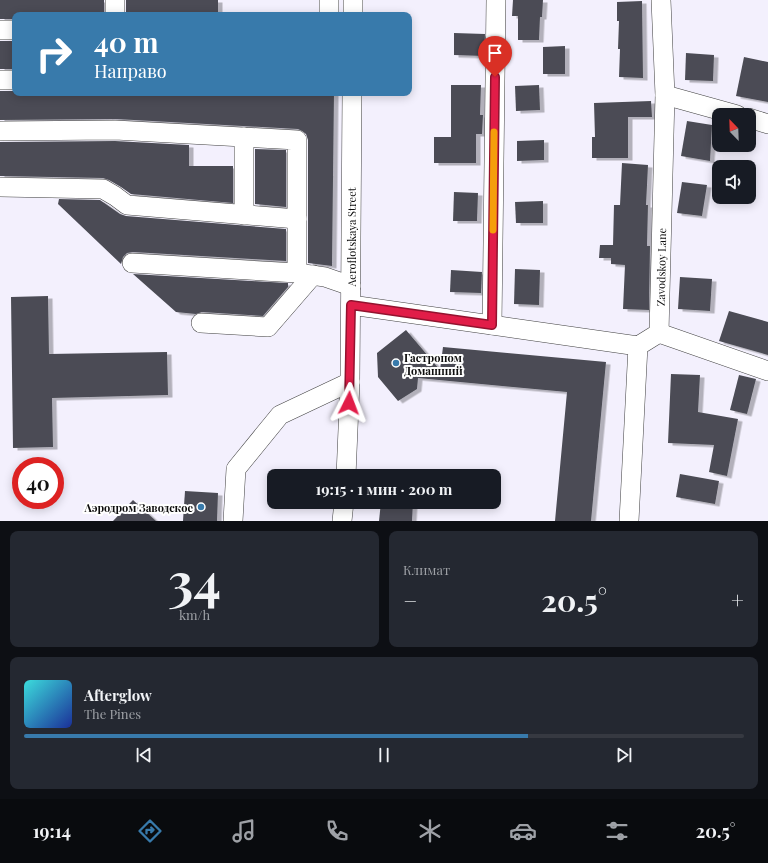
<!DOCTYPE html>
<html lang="ru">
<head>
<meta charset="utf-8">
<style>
	body { margin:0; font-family:"Playfair Display",serif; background:#242831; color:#f1f3f6; height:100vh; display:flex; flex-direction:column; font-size:15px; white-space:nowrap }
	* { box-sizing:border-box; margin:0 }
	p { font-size:13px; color:#9ea1a6 }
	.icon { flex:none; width:22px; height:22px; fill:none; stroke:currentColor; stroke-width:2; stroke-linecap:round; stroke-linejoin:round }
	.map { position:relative; height:521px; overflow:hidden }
	.panel { display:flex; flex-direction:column; gap:10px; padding:10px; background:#0d0f14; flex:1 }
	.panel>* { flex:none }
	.guide { position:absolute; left:12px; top:12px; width:400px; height:84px; border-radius:8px; box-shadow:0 2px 10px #0003; background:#387aab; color:#fff; overflow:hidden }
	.needle { width:26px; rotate:337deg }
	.fabs { position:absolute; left:712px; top:108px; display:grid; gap:8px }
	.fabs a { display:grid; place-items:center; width:44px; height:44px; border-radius:8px; background:#171b24; box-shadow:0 2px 10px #0003; font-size:20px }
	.speed { position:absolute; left:12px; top:457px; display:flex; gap:8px; font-size:20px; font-weight:700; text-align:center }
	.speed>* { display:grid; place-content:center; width:52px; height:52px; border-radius:50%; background:#171b24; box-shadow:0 2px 10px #0003; line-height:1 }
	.speed .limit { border:6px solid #d22; background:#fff; color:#111 }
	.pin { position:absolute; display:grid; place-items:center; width:34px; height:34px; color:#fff; margin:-41px -17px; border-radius:50% 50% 50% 0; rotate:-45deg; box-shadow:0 0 4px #0007 }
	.pin .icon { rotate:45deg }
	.me { position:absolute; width:44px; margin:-22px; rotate:3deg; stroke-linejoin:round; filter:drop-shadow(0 0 3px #0008) }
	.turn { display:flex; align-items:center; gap:14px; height:84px; padding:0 16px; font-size:18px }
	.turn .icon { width:52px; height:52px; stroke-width:2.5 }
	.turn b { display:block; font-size:28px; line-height:34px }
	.big { font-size:30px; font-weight:700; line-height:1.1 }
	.panel .widget { flex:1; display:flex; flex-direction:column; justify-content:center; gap:6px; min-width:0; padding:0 14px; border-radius:8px; background:#242831 }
	.panel .dial { align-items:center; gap:0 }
	.dial b { font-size:52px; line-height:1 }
	.song { display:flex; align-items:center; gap:12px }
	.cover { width:48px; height:48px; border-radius:6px; background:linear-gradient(135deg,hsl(180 70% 55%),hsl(230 70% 35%)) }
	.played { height:4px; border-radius:2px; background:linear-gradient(90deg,#387aab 70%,#363941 70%) }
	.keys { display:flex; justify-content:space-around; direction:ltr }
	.heat { display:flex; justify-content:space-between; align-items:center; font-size:22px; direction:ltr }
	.panel .tiles { flex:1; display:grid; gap:10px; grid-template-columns:1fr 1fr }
	.widget:last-child { grid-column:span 2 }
	.trip { position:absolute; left:267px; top:469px; width:234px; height:40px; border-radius:8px; background:#171b24; box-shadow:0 2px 10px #0003; font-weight:700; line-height:40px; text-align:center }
	.tabs { display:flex; height:64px; justify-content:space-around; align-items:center; background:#090b0e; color:#9ea1a6 }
	.tabs .icon { width:28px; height:28px }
	.tabs .selected { color:#387aab }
	.tabs b { font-size:18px; color:#f1f3f6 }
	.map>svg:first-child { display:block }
</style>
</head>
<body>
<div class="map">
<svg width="768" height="521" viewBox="0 0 768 521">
	<defs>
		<filter id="shadow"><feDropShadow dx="4.5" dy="2.5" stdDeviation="0" flood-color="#0004"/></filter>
	</defs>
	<rect width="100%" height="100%" fill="#f3f0fd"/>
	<g fill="#4b4c54" filter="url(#shadow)">
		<polygon points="0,0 104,0 104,15 15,15 15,19 0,19"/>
		<rect x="126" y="0" width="92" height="15"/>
		<polygon points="513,0 543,0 542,17 540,17 539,40 518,40 518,16 512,16"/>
		<polygon points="642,1 643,78 619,77 620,49 618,49 619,21 617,21 617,2"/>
		<polygon points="454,33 485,34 484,56 454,55"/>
		<rect x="0" y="41" width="15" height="28"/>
		<polygon points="565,46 565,74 543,74 543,47"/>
		<polygon points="686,53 714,55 713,81 685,80"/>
		<polygon points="744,57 768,62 768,102 736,96"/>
		<polygon points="451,85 481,85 480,115 483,115 482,134 476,134 476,163 434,163 434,137 451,137"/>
		<polygon points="539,85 540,110 516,111 515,86"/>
		<polygon points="0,91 15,91 15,93 334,93 332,266 308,263 308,140 306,134 302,131 298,129 116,119 0,120"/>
		<polygon points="651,101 652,117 628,117 628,158 592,158 592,137 595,137 594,103"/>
		<polygon points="687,121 712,125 710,161 681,156"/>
		<polygon points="544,140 544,160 517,161 517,141"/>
		<polygon points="115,141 189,145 189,166 233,166 233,203 131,194 121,187 109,180 103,178 0,176 0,142"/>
		<polygon points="255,149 286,150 286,207 255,204"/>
		<polygon points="622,163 648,165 646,205 648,205 647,246 650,246 649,310 623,309 625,265 611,264 611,258 599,258 600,245 613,245 614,205 620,205"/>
		<polygon points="682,182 707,185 702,216 677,213"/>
		<polygon points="454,192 478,193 477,221 453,221"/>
		<polygon points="59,199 100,200 120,214 126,216 286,229 286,261 133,252 127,253 123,257 121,264 58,204"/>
		<polygon points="543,201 543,223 516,223 515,202"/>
		<polygon points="515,269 540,270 539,305 514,304"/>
		<polygon points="451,270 482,272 481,293 450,292"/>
		<polygon points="133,274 288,283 288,287 263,316 202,312 196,314 176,312"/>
		<polygon points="680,277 712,279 710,311 678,309"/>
		<polygon points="48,296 49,354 167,352 168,395 52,398 53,447 13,448 11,297"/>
		<polygon points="729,311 768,322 768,355 719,341"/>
		<polygon points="406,330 440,370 443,347 606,362 591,521 555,521 567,392 418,378 417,389 398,401 378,377 377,353"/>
		<polygon points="671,374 700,375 698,412 738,419 727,476 709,472 714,445 668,443"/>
		<polygon points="739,375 756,379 747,414 730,410"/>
		<polygon points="680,474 719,481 715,504 676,497"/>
		<polygon points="185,491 218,493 217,521 183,521"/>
		<polygon points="133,500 156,521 113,521"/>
		<polygon points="381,502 413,502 412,521 379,521"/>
	</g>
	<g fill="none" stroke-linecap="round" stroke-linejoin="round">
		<defs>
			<g id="minor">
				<polyline points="115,0 115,15"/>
				<polyline points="329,15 329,0"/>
				<polyline points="353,15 353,0"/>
				<polyline points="0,30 15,30"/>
				<polyline points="0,80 15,80"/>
				<polyline points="665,95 737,115"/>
				<polyline points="749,118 768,124"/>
				<polyline points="0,131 115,130 297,140 297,273 325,277 351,286"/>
				<polyline points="0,187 103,189 115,196 127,205 297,219"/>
				<polyline points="244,215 244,137"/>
				<polyline points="132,263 297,273"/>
				<polyline points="351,305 638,346"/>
				<polyline points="201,323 268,327 313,275"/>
				<polyline points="492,325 496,0"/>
				<polyline points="659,333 768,371"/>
				<polyline points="346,476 350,382 352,93"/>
				<polyline points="233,521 236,469 280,415 350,382"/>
				<polyline points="342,521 344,502"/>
				<polyline points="629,521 638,346 659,333 665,95 661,0"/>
			</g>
		</defs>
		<use href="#minor" stroke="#404040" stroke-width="20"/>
		<use href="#minor" stroke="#fff" stroke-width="19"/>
	</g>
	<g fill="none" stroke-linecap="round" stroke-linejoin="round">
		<defs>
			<polyline id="route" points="349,403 351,305 492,325 495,77"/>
		</defs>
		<use href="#route" stroke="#92132f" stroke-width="10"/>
		<use href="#route" stroke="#e11d48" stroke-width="7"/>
		<polyline stroke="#f59e0b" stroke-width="7" points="493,230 494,132"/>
	</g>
	<g fill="#387aab" stroke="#fff" stroke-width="1.5">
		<circle cx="396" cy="363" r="4"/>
		<circle cx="201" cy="507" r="4"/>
	</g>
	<g text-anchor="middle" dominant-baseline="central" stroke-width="4" stroke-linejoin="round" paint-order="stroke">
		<g font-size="11" fill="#0d0d0d" stroke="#fff">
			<text transform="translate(351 237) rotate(-90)">Aeroflotskaya Street</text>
			<text transform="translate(661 267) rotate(-89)">Zavodskoy Lane</text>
		</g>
		<g font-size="11" font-weight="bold" fill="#0d0d0d" stroke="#fff" text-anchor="start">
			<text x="404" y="357">Гастроном<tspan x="404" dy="13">Домашний</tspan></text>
			<text x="193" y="507" text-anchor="end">Аэродром Заводское</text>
		</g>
	</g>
</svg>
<div class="fabs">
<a><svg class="needle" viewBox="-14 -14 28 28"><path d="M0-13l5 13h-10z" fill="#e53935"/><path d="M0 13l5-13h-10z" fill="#9ea1a6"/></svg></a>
<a><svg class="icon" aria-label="sound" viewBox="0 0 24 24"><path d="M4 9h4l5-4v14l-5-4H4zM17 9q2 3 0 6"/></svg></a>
</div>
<div class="speed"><div class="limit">40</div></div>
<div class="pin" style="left:495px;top:77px;background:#d93025"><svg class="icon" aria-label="arrive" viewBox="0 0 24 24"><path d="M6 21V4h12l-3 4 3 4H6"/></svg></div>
<svg class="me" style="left:349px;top:403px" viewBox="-20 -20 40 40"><path d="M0-17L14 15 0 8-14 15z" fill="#e11d48" stroke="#fff" stroke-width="4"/></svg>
<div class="trip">19:15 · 1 мин · 200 m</div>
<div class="guide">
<div class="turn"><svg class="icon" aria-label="right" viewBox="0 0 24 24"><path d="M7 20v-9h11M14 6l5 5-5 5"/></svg><div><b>40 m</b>Направо</div></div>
</div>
</div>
<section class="panel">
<div class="tiles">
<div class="widget dial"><b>34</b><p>km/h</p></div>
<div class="widget"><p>Климат</p>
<div class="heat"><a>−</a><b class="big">20.5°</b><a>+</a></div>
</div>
<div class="widget">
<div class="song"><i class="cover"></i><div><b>Afterglow</b><p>The Pines</p></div></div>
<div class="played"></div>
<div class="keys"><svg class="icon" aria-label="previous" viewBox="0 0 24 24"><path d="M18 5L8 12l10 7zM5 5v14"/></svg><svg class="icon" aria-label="pause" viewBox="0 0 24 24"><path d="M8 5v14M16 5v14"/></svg><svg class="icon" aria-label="next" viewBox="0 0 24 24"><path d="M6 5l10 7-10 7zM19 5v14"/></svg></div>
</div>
</div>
</section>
<nav class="tabs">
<b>19:14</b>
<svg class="icon selected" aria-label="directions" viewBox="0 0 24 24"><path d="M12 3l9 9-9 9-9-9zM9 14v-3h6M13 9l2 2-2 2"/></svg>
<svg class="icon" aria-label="music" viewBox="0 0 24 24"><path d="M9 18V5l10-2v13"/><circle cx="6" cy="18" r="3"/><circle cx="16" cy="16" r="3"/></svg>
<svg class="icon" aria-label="phone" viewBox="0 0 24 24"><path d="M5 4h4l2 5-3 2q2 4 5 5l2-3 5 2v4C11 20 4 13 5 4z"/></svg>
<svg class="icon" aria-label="climate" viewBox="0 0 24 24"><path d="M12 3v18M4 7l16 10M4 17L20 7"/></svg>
<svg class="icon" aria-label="car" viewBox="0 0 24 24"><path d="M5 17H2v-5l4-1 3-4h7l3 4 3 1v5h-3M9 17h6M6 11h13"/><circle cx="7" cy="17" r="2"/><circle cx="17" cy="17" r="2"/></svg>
<svg class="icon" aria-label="filters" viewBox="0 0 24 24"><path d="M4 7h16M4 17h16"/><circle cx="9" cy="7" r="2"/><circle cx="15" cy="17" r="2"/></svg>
<b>20.5°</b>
</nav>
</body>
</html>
